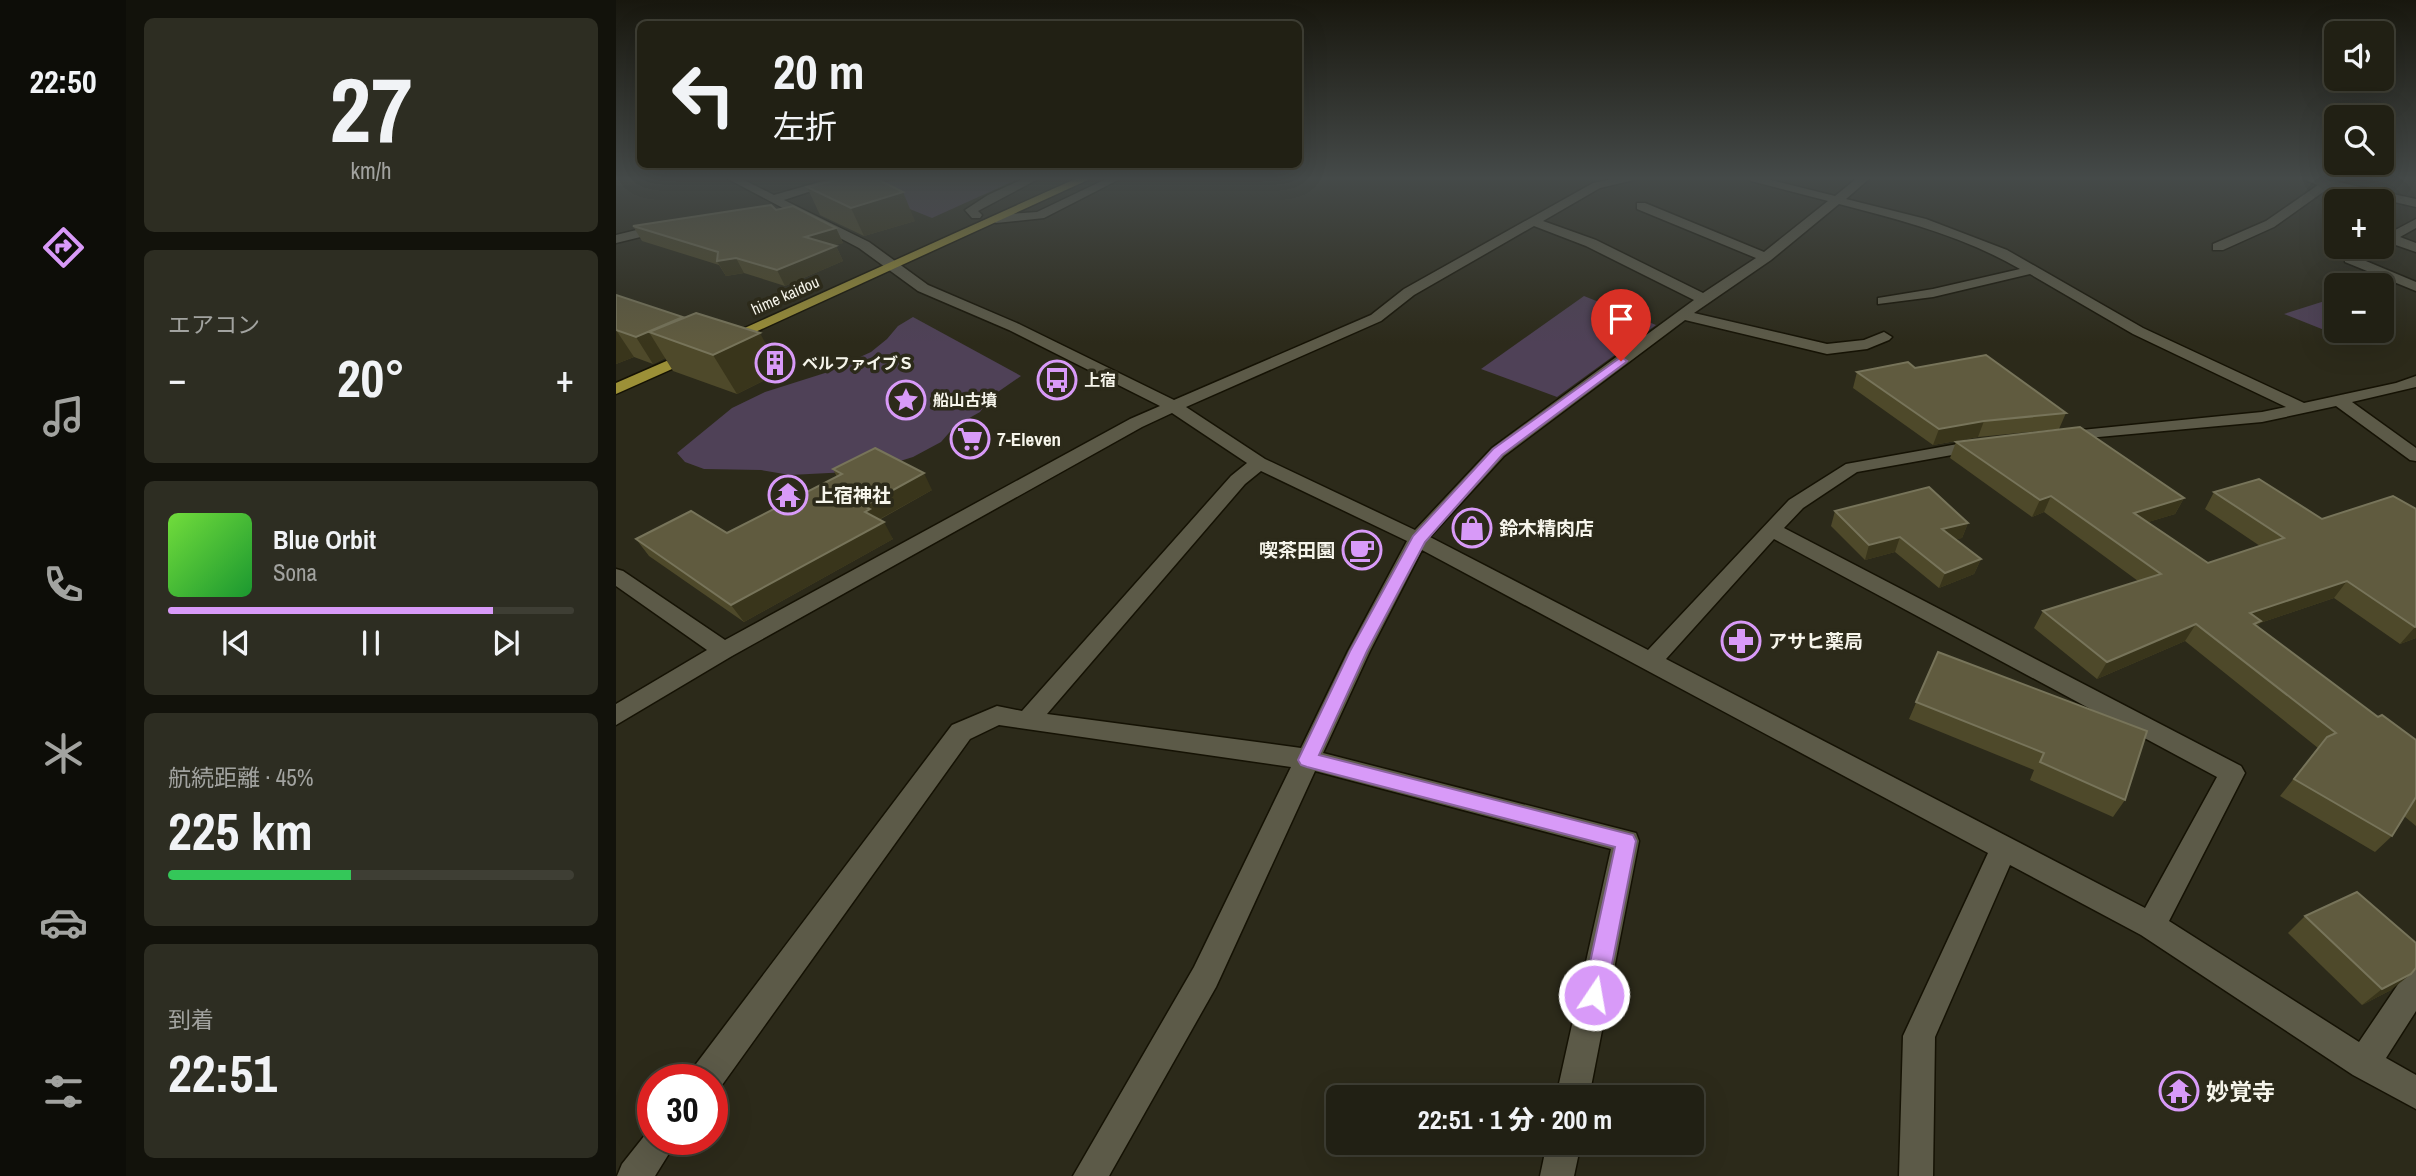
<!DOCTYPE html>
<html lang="ja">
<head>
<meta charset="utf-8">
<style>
	body { margin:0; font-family:"Archivo Narrow","Noto Sans JP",sans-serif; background:#2d2d22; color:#f1f3f6; height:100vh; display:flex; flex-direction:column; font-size:26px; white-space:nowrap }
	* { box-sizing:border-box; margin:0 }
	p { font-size:23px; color:#a2a3a0 }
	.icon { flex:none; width:38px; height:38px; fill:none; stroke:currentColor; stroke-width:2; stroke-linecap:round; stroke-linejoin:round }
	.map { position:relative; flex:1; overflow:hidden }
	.panel { display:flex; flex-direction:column; gap:18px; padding:18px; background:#12120b; width:490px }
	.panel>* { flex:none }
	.hud { position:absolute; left:21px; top:21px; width:665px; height:147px; border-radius:10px; box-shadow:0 7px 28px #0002,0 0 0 2px #3e3e34; background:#212014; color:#f1f3f6; overflow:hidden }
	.controls { position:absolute; left:1708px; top:21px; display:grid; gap:14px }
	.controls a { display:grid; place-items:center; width:70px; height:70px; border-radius:10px; background:#212014; box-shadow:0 7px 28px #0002,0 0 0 2px #3e3e34; font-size:35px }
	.speed { position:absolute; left:21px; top:1064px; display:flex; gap:14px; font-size:35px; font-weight:700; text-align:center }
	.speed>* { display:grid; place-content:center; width:91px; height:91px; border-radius:50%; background:#212014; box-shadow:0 7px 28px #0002,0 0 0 2px #3e3e34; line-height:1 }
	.speed .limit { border:10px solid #d22; background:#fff; color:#111 }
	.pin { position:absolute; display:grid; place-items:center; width:60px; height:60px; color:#fff; margin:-72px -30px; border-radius:50% 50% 50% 0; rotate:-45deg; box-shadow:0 0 7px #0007 }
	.pin .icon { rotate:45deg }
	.me { position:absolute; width:77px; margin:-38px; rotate:12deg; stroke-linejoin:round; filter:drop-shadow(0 0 5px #0008) }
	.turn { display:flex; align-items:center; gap:24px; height:147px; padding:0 21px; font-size:32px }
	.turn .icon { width:91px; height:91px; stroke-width:2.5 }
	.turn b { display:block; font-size:49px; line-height:60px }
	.big { font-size:52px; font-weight:800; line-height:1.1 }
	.panel .card { flex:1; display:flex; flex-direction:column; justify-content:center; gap:10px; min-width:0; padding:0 24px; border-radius:10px; background:#2d2d22 }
	.panel .dial { align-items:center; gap:0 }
	.dial b { font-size:91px; line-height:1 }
	.song { display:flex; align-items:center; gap:21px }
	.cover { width:84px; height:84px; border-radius:10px; background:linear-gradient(135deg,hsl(100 70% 55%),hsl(130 70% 35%)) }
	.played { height:7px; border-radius:4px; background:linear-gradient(90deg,#d89af8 80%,#3e3e34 80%) }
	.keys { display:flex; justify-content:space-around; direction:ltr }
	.heat { display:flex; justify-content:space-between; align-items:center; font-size:38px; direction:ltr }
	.charge { height:10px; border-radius:5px; background:linear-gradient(90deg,#34c759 45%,#3e3e34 0) }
	.trip { position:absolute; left:710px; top:1085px; width:378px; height:70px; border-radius:10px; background:#212014; box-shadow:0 7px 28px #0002,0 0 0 2px #3e3e34; font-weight:800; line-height:70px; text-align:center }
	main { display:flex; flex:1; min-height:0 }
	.dock { display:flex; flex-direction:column; width:126px; justify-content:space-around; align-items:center; background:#0d0d08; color:#a2a3a0 }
	.dock .icon { width:49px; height:49px }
	.dock .active { color:#d89af8 }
	.dock b { font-size:32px; color:#f1f3f6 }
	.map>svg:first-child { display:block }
</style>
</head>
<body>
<main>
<nav class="dock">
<b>22:50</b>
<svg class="icon active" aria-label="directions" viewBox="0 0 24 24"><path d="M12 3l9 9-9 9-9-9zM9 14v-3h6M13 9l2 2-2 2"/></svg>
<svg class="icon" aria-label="music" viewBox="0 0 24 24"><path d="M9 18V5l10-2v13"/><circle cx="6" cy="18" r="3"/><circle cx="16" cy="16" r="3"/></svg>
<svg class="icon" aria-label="phone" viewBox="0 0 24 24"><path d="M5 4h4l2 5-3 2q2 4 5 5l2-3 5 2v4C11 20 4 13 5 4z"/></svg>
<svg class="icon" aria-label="climate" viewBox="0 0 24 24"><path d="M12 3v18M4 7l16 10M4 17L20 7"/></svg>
<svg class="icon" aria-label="car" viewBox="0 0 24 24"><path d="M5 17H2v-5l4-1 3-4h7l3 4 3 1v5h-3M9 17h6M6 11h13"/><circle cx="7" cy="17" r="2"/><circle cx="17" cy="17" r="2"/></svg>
<svg class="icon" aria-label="filters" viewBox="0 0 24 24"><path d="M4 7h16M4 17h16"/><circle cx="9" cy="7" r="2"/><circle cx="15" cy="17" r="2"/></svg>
</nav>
<section class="panel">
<div class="card dial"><b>27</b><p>km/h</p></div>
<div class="card"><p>エアコン</p>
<div class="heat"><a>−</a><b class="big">20°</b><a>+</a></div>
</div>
<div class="card">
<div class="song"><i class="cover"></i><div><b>Blue Orbit</b><p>Sona</p></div></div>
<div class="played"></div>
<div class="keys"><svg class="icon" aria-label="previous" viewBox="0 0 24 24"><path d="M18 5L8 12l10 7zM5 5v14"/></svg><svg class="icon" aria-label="pause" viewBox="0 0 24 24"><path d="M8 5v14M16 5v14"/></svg><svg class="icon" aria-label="next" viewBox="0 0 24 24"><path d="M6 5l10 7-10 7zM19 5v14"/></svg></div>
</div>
<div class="card"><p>航続距離 · 45%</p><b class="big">225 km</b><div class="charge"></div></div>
<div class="card"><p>到着</p><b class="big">22:51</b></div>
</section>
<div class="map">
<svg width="1800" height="1176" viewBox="0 0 1800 1176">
	<rect width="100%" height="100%" fill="#2c2a1a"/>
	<g fill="#4f4157">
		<polygon points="284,179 402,179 316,218 244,189"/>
		<polygon points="968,296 1040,325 941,397 865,369"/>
		<polygon points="1715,299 1720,302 1720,331 1766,331 1766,324 1774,328 1736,341 1668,314"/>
		<polygon points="297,317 405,376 376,396 364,412 339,426 325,442 297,457 252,471 174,475 145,470 88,469 69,462 61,453 116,408 149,392 209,373 255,352 271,339 282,326"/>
	</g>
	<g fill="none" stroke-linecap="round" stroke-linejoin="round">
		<defs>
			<g id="minor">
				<path d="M112,179H126L158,195L214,179H232L168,200L253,242L312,285L403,324L558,400L755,315L788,289L977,183L997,179H1022L984,188L927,221L980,240L1087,293L1140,258L1021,209V203H1029L1148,252L1212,201L1135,181L1133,179H1151L1219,196L1240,179H1253L1230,199L1310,219L1391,250L1527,328L1688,403L1780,383L1800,376V387L1736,402L1800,448V461L1794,460L1720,406L1646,422L1439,441L1436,437L1439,433L1445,432L1646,412L1670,407L1517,334L1414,274L1317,297L1262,304V298L1317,289L1404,269C1347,236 1285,220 1223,204L1155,260L1078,313L1211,344L1248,340L1268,332L1276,337L1273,340L1251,349L1211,354L1069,320L888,456L814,537L1032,650L1173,500L1230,464L1364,440L1370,441L1373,445L1364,450L1241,472L1187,508L1168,528L1625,766L1629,773L1553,921L1743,1042L1789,974L1800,969V1011L1770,1058L1800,1075V1109L1737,1075L1525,935L1394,865L1319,1037L1317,1176H1283L1287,1036L1372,853L806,550L754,651L707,753L1020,833L1023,841L973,1097H940L995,849L699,771L600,987L493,1176H457L578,967L675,767L383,725L354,739L101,1092L96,1093V1080H73L77,1068L336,725L381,706L406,711L615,476L631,463L556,413L526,427L116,656L0,725V704L91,650L0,586V569L7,571L109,640L514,419L544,406L393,330L302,291L243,248ZM918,226L970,246L1078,300L876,448L799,530L649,459L570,407L765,321L798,295ZM645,471L791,541L732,651L685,748L431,714L629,484ZM1158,539L1601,777L1529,908L1050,659Z"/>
				<polygon points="407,179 422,179 362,211 366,215 364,218 356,218 349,210 372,195"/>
				<polygon points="490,179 504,179 428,218 380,223 374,219 380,215 421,212"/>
				<polygon points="1687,179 1712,180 1800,199 1800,207 1714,187 1658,227 1607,250 1597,250 1597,244 1650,221 1702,185"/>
				<polygon points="1800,219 1800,228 1784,237 1800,243 1800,252 1774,243 1766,246 1766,237"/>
				<polygon points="49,223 55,227 53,230 0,243 0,235"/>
				<polygon points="1748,247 1763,247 1745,259 1800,282 1800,291 1729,262 1729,256"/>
				<polygon points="37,1125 37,1139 62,1139 39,1176 1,1176 6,1164"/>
				<polygon points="931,1143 965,1143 958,1176 924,1176"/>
			</g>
			<g id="major">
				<polygon points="459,179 474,179 113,344 103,344 100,341"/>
				<polygon points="78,349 83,351 86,354 83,357 0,394 0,383"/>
			</g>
		</defs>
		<use href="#minor" stroke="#151204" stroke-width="3"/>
		<use href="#major" stroke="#151204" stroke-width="3"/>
		<use href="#minor" fill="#5c5a48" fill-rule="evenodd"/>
		<use href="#major" fill="#9c9037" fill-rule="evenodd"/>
	</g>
	<g fill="#4e492a">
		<polygon points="209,179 261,179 299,221 248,236 204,215 191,187 210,182"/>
		<polygon points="160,210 220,228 227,243 218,245 220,246 227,261 169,286 128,273 110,276 103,265 26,241 17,226"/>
		<polygon points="0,295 165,372 121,394 57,371 49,358 37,364 18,357 0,364"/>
		<polygon points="1299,368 1450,413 1443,429 1362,437 1317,445 1237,388 1241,372"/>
		<polygon points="1340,442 1568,498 1559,514 1532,522 1592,563 1644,546 1589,509 1598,492 1706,519 1800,509 1800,638 1784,644 1718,598 1644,623 1641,627 1762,717 1800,740 1800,826 1788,816 1776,836 1759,852 1664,796 1702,748 1569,641 1481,679 1418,628 1427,611 1522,581 1428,512 1416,517 1334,458"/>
		<polygon points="217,469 316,490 263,520 277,539 128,622 33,556 20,539 111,533 221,477"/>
		<polygon points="1219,511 1352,523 1346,538 1340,539 1365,559 1358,574 1323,588 1279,552 1249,560 1215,526"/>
		<polygon points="1322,652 1509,800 1497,817 1414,780 1418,770 1293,719"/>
		<polygon points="1689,916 1775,990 1746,1005 1672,933"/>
	</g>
	<g fill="#39351b">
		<polygon points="0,179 25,179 18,184 0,186"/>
		<polygon points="287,192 299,221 248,236 235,208"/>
		<polygon points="220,228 227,243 196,252 189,237"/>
		<polygon points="220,246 227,261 169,286 161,270"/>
		<polygon points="120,258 128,273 110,276 101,261"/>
		<polygon points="67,317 33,332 49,358 37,364 20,337"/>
		<polygon points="0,330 18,357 0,364"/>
		<polygon points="144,333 165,372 121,394 97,355"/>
		<polygon points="1368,421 1362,437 1317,445 1323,429"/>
		<polygon points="308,473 316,490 260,521 268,522 277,539 128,622 115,605 249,512 248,506"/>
		<polygon points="1435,496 1428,512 1416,517 1424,500"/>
		<polygon points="1568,498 1559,514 1509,529 1518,513"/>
		<polygon points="1352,523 1346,538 1321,544 1326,529"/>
		<polygon points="1284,537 1279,552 1249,560 1253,545"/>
		<polygon points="1365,559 1358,574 1323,588 1329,573"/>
		<polygon points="1731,581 1718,598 1644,623 1633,638 1634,613"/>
		<polygon points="1580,624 1569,641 1481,679 1491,662"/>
		<polygon points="1800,626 1800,638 1784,644 1799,627"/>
		<polygon points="1795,974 1775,990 1746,1005 1766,989"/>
	</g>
	<g fill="#605b3f" stroke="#77745a" stroke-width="2">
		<polygon points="215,179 261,179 287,192 235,208 191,187 217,181"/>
		<polygon points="155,205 160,210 177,206 220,228 189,237 220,246 161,270 120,258 101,261 102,252 17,226"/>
		<polygon points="0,295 67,317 20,337 0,330"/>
		<polygon points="80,313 144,333 97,355 33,332"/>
		<polygon points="1370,355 1450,413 1368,421 1323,429 1241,372 1292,362 1299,368"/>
		<polygon points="1464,427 1568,498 1518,513 1592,563 1668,538 1598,492 1643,479 1706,519 1777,496 1800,509 1800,626 1799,627 1731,581 1634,613 1645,621 1638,624 1762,717 1766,715 1800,740 1800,797 1776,836 1678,779 1711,737 1720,733 1580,624 1491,662 1427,611 1545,574 1435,496 1424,500 1340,442"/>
		<polygon points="259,448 308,473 248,506 254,509 249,512 268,522 115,605 20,539 75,511 111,533 226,474 217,469"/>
		<polygon points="1313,487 1352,523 1326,529 1365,559 1329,573 1284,537 1253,545 1219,511"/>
		<polygon points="1322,652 1531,731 1509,800 1424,762 1428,753 1300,702"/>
		<polygon points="1741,892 1800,943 1800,968 1795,974 1766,989 1689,916"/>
	</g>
	<linearGradient id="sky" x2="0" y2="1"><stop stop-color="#18170e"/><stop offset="0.52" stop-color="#454a49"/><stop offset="1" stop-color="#454a49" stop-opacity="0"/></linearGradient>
	<rect width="1800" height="343" fill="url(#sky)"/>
	<polygon fill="#d89af8" stroke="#8c64a1" stroke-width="2" points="1005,357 1011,361 1009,363 886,455 809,542 751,651 703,755 1017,835 1020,841 990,995 987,1003 978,1006 970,1003 967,995 999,847 691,767 685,765 682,760 734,651 797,536 877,449"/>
	<defs>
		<symbol id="building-ring" viewBox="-11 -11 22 22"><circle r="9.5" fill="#2c2a1a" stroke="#d89af8" stroke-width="1.5"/><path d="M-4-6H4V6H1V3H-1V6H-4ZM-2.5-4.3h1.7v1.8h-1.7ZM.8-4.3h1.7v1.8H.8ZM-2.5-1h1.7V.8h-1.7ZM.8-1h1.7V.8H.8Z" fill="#d89af8"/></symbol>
		<symbol id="bus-ring" viewBox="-11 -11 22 22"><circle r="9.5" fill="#2c2a1a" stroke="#d89af8" stroke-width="1.5"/><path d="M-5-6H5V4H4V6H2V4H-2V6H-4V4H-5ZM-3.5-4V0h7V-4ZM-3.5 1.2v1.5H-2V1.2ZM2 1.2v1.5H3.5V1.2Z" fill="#d89af8"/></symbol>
		<symbol id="sight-ring" viewBox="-11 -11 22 22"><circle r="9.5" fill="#2c2a1a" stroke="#d89af8" stroke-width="1.5"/><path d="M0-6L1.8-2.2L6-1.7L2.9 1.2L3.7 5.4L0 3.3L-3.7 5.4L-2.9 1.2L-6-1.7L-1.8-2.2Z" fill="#d89af8"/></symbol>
		<symbol id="supermarket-ring" viewBox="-11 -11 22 22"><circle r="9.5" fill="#2c2a1a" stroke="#d89af8" stroke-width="1.5"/><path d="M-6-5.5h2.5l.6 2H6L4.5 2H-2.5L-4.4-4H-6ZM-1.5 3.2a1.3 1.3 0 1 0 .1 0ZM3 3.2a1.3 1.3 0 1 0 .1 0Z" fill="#d89af8"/></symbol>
		<symbol id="temple-ring" viewBox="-11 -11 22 22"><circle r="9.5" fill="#2c2a1a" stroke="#d89af8" stroke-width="1.5"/><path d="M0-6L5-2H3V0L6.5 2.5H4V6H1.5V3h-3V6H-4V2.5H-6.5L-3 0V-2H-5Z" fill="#d89af8"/></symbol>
		<symbol id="shop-ring" viewBox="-11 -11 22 22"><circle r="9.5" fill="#2c2a1a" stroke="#d89af8" stroke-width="1.5"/><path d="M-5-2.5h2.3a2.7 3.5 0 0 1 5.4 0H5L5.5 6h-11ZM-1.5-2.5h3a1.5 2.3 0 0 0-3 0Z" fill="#d89af8"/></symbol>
		<symbol id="cafe-ring" viewBox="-11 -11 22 22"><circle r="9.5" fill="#2c2a1a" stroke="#d89af8" stroke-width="1.5"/><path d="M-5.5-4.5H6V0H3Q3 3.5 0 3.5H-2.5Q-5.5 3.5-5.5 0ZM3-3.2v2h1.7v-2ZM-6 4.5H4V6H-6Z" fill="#d89af8"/></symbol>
		<symbol id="pharmacy-ring" viewBox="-11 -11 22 22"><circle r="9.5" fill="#2c2a1a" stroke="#d89af8" stroke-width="1.5"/><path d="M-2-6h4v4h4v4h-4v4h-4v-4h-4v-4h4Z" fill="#d89af8"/></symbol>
	</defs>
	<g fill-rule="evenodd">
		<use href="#building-ring" x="137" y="341" width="44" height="44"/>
		<use href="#bus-ring" x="419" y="358" width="44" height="44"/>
		<use href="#sight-ring" x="268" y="378" width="44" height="44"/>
		<use href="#supermarket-ring" x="332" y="417" width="44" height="44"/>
		<use href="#temple-ring" x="150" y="473" width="44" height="44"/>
		<use href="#shop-ring" x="834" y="506" width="44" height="44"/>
		<use href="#cafe-ring" x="724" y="528" width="44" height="44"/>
		<use href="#pharmacy-ring" x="1103" y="619" width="44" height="44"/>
		<use href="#temple-ring" x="1541" y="1069" width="44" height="44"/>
	</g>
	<g text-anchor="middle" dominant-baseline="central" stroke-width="7" stroke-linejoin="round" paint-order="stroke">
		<g font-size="16" fill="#f6f5eb" stroke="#2c2a1a">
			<text transform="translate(169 295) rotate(-24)">hime kaidou</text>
		</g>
		<g font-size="16" font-weight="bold" fill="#f6f5eb" stroke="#2c2a1a" text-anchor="start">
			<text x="186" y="363">ベルファイブＳ</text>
			<text x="468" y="380">上宿</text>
			<text x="317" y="400">船山古墳</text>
		</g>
		<g font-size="19" font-weight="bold" fill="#f6f5eb" stroke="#2c2a1a" text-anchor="start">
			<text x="381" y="439">7-Eleven</text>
			<text x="199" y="495">上宿神社</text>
			<text x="883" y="528">鈴木精肉店</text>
			<text x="719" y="550" text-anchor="end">喫茶田園</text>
			<text x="1152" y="641">アサヒ薬局</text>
		</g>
		<g font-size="23" font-weight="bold" fill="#f6f5eb" stroke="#2c2a1a" text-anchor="start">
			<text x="1590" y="1091">妙覚寺</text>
		</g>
	</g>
</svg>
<div class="controls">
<a><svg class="icon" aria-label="sound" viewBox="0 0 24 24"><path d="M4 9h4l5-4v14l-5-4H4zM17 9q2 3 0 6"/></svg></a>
<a><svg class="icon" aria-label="search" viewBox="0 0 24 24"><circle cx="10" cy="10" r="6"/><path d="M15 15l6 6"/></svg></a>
<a>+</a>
<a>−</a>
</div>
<div class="speed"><div class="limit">30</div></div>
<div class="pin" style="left:1005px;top:361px;background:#d93025"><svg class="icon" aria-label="arrive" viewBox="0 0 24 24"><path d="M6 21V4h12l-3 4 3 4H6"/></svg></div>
<svg class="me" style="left:978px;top:995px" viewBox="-20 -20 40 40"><circle r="17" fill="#d89af8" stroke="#fff" stroke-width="3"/><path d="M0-11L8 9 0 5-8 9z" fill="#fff"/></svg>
<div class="trip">22:51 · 1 分 · 200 m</div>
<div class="hud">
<div class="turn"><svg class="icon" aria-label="left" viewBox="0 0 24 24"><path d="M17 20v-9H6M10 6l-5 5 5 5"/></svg><div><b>20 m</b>左折</div></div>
</div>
</div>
</main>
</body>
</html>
